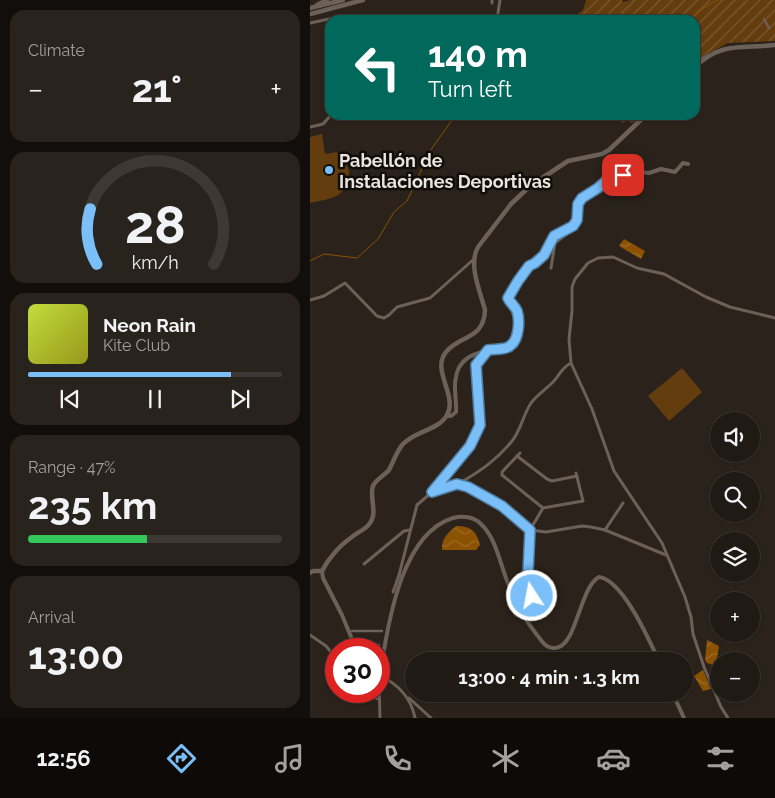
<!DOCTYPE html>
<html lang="en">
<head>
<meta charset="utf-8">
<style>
	body { margin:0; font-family:Raleway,sans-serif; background:#28231d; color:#f1f3f6; height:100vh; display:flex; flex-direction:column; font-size:19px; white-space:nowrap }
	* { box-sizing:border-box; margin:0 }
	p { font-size:16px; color:#a2a1a0 }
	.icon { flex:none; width:28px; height:28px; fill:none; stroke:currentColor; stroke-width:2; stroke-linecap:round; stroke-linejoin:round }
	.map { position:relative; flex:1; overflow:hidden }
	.sheet { display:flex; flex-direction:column; gap:10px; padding:10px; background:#120e0b; width:310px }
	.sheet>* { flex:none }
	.top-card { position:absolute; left:15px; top:15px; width:375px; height:105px; border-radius:15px; box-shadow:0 1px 4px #0004,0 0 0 1px #3d3834; background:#00695c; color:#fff; overflow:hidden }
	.fabs { position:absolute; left:400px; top:412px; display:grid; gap:10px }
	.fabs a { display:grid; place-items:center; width:50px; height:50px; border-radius:50%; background:#201a14; box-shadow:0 1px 4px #0004,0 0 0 1px #3d3834; font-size:25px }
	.speed { position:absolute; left:15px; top:638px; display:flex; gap:10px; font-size:25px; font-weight:700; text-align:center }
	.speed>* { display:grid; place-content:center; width:65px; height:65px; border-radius:50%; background:#201a14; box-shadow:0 1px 4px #0004,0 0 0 1px #3d3834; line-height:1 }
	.speed .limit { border:8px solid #d22; background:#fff; color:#111 }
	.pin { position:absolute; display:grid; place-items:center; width:42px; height:42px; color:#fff; margin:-21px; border-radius:10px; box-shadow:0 2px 8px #0006 }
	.me { position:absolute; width:55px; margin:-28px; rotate:349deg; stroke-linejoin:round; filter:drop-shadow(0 0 4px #0008) }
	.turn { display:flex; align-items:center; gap:18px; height:105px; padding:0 20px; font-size:22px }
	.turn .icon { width:65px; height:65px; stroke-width:2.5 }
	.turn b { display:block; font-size:35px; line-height:42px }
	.big { font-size:38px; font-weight:700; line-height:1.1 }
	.sheet .tile { flex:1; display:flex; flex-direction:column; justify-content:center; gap:8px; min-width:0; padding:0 18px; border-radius:15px; background:#28231d }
	.sheet .dial { align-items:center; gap:0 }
	.dial svg { height:130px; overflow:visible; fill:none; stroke:#3d3834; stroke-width:7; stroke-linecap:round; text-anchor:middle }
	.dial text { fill:#f1f3f6; stroke:none }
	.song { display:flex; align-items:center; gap:15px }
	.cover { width:60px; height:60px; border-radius:8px; background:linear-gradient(135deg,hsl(70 70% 55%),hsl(60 70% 35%)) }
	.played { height:5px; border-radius:2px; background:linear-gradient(90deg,#7abff8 80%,#3d3834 80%) }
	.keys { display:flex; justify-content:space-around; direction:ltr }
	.heat { display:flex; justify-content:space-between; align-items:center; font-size:28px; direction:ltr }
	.charge { height:8px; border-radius:4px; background:linear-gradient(90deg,#34c759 47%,#3d3834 0) }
	.trip { position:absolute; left:95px; top:652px; width:288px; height:50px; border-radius:25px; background:#201a14; box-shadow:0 1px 4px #0004,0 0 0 1px #3d3834; font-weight:700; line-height:50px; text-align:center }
	.tabs { display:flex; height:80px; justify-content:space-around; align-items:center; background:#0d0a08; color:#a2a1a0 }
	.tabs .icon { width:35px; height:35px }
	.tabs .selected { color:#7abff8 }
	.tabs b { font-size:22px; color:#f1f3f6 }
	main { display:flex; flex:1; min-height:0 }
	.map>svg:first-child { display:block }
</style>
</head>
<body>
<main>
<section class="sheet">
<div class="tile"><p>Climate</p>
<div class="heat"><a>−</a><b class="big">21°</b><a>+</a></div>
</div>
<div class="tile dial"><svg viewBox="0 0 100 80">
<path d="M14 69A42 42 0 1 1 86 69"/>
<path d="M14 69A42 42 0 0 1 10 35" stroke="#7abff8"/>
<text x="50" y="56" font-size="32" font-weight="700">28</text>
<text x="50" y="72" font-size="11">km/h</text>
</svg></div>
<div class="tile">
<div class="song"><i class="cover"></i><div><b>Neon Rain</b><p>Kite Club</p></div></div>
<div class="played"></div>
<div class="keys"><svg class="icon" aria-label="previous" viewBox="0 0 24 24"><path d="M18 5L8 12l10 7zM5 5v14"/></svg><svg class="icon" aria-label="pause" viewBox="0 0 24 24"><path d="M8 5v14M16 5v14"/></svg><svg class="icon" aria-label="next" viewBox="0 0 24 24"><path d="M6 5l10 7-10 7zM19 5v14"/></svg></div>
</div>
<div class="tile"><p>Range · 47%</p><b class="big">235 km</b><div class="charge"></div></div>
<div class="tile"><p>Arrival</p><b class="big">13:00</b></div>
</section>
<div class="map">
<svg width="465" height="718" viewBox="0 0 465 718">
	<defs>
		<pattern id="garden-furrows" width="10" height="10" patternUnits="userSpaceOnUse" patternTransform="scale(1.25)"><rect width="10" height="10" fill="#643d0e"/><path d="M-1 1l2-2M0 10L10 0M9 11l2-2" fill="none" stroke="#7a5931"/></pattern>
		<pattern id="water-waves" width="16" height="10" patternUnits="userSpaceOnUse" patternTransform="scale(1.25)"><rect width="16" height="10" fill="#8b5202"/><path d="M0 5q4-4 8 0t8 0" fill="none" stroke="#9c6b26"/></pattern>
	</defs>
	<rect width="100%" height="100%" fill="#2b231b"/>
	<g fill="#643d0e">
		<path d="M12,134L15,154L27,152C29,159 35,162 38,168C40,172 39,176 38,180C34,199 16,199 0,203V137Z"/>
		<polygon points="372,368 392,392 359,421 338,396"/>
	</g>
	<g fill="url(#garden-furrows)">
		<polygon points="276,0 312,0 313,2 321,0 465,0 465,41 418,43 397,54 385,65 385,20 259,20 273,10"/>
		<polygon points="305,115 332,115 322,123 317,120 313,123"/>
	</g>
	<g fill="url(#water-waves)">
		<polygon points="314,239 335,251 331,259 309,246"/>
		<path d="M146,526C160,526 167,531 170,545L166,550H132C131,539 138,533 146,526Z"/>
		<polygon points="397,640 409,646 407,659 403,665 397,663 395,660"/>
		<polygon points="393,670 401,689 393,691 384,676"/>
		<polygon points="409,675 409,694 418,694 409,697 401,678"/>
	</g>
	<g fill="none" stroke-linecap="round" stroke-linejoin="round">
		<g stroke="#8b5202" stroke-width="1">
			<polyline points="378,20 398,5 408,0"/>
			<polyline points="0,261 14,254 47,258 68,239 84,212 97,201 120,151 142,120 157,115"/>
		</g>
		<g stroke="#6b6158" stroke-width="2.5">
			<polyline points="454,19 459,28"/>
			<polyline points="42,631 72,631"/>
			<polyline points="47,646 69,645"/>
		</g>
		<g stroke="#6b6158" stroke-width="3">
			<polyline points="182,3 182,0"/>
			<polyline points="188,13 190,0"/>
			<polyline points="0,23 24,18 28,20"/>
			<polyline points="0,127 13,124 21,115"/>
			<polyline points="241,268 245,243 267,226 270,217 268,214"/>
			<polyline points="0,300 14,296 35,283 67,316 74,318 79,315 87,307 120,298 164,259"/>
			<polyline points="210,453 192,472 192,475 233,508 273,501 266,473"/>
			<polyline points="207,456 237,479 242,481 267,476"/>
			<path d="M148,484C169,472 187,460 202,441C211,430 213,415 221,403C227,395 236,389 243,382C251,374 250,369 261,363"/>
			<polyline points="123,492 160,446 170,425 166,365 178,351"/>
			<polyline points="295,530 313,503"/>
			<polyline points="54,564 94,531 100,530"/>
			<polyline points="92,577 89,575 107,505 122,492 147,484 157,487 185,501 220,530 236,532 272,526 281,527 295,530 356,555"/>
			<polyline points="197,582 214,599 219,598 222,596 218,573 220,530 233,508"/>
			<polyline points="83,592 89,575"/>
			<polyline points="222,596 229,618"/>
			<polyline points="0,635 16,646 26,658"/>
			<path d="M69,675C88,684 101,697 105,718"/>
			<polyline points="69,678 70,718"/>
			<polyline points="39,691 69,699"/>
			<polyline points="99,698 121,718"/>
			<polyline points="418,718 411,707 394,667 383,634 381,617 375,597 352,543 304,471 282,409 261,363 259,339 262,311 262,287 265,279 278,263 288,258 303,257 327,268 354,274 396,297 420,307 465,318"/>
		</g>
		<g stroke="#6b6158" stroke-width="4">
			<path d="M137,416H141L146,412C147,400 143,388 146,377C150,351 180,350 200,347C208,340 212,317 206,308C203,304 200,302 198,298L208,281L219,266L225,263L234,255L244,236L263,226L267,220L268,204L272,198L288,188L298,179L327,172L339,173L351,169L365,172L373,163L378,164"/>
			<polyline points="12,571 13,578 32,615 46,649"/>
			<path d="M69,668L72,662C79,618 93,533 143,518C153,515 164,517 171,524C186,538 190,564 198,583C205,602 214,619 227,635C232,641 236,649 245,648C267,647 269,588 289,577C313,580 339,640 349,661"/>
			<polyline points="363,694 374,718"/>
		</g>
		<g stroke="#6b6158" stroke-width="4.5">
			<polyline points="7,5 17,0"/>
			<polyline points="0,8 33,0"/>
			<polyline points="0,14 53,0"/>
			<path d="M385,67C411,41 433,49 465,45"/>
			<path d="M0,573L3,571H12C18,559 30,545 42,537C47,532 56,530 60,523C68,512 59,498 63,486C66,479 74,476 79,470C84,461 86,452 93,444C105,431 129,430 137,415C148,396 121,370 136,352C149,335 174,340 175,310C170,291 158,265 168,247L201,204L220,186L258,161L292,154L299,150L336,115"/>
		</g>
	</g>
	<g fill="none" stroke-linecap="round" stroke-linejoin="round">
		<defs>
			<path id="route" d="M222,596L218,573L220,530L192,506L158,487L147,484L122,492L160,446L170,425L166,365L178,350C184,349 197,350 201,345C209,339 210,320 207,311C205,306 200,303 198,298L208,281L219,266L225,263L234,255L244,236L263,226L267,220L268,204L272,198L288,188L298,179L313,175"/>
		</defs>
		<use href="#route" stroke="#4f7ca1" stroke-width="12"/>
		<use href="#route" stroke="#7abff8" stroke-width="9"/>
	</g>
	<circle fill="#7abff8" stroke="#110d09" stroke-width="2" cx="19" cy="170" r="5"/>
	<g text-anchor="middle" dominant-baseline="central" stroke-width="5" stroke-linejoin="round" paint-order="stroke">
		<g font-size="18" font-weight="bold" fill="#eae4de" stroke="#110d09" text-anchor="start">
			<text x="29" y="160">Pabellón de<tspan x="29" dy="21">Instalaciones Deportivas</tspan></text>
		</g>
	</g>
</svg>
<div class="fabs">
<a><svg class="icon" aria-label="sound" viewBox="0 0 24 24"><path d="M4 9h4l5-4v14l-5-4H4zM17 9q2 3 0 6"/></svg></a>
<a><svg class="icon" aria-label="search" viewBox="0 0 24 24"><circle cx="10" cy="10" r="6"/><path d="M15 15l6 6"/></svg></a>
<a><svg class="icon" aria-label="layers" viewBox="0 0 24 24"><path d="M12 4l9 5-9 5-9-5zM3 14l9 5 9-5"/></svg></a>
<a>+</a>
<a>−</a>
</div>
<div class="speed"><div class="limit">30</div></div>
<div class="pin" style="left:313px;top:175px;background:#d93025"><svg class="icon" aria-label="arrive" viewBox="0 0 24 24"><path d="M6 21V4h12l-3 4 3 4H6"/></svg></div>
<svg class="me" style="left:222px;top:596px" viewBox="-20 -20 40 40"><circle r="17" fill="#7abff8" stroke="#fff" stroke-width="3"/><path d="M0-11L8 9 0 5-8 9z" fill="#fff"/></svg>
<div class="trip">13:00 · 4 min · 1.3 km</div>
<div class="top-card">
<div class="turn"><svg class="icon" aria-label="left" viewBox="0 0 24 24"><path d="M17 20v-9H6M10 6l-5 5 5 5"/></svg><div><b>140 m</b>Turn left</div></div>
</div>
</div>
</main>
<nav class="tabs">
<b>12:56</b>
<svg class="icon selected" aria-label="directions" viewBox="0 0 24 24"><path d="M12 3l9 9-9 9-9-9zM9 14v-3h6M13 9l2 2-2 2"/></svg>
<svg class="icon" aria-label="music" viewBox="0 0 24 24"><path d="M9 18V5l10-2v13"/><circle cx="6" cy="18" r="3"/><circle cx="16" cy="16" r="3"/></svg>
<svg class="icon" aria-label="phone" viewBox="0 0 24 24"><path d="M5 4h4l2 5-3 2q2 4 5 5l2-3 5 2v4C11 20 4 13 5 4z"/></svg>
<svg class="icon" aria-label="climate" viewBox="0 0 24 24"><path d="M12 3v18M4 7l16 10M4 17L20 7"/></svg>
<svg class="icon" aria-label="car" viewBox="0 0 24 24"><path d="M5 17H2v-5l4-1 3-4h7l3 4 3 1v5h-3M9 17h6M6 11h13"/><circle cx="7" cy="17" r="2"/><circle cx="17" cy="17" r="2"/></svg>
<svg class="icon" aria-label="filters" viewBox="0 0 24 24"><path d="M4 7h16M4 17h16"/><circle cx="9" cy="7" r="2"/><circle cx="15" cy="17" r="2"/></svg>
</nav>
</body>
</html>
